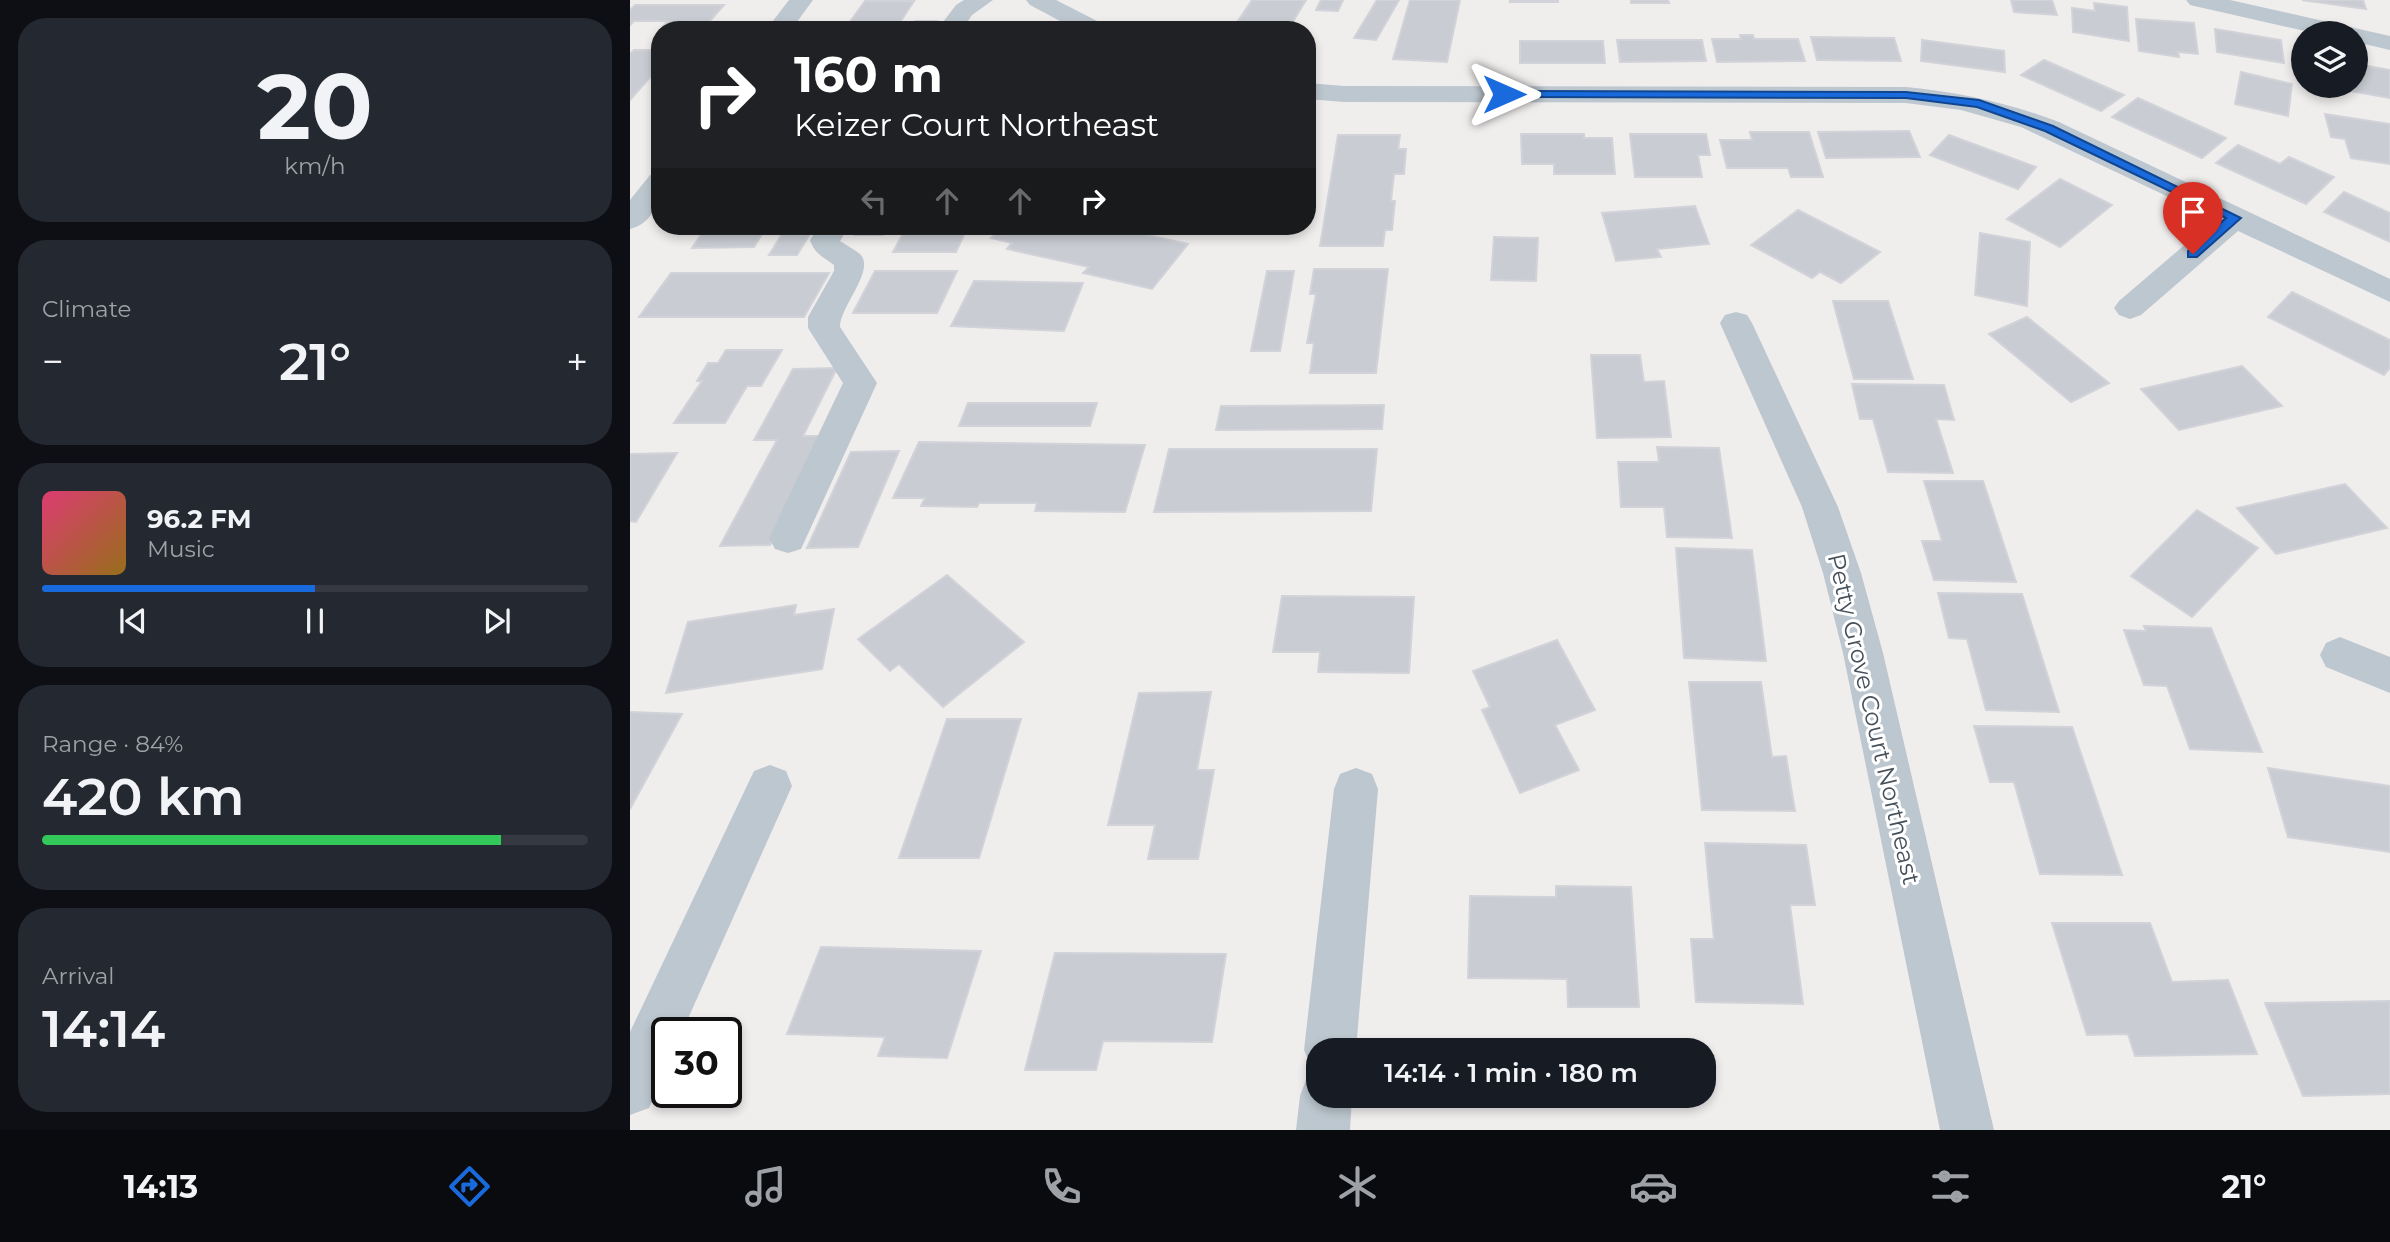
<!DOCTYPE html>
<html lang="en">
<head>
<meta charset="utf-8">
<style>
	body { margin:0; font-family:Montserrat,sans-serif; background:#242831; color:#f1f3f6; height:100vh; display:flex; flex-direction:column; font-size:26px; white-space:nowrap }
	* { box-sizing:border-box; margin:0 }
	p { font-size:23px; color:#9ea1a6 }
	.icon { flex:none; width:38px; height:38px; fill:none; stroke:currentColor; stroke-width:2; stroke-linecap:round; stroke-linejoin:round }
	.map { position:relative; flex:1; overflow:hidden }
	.side { display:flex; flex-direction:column; gap:18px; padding:18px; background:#0d0f14; width:630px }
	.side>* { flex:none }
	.top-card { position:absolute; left:21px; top:21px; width:665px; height:214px; border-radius:28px; box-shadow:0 4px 10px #0003; background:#202124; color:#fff; overflow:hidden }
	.fabs { position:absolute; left:1661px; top:21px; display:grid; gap:14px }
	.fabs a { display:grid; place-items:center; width:77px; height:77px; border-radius:50%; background:#171b24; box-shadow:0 4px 10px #0003; font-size:35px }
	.speed { position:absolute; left:21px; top:1017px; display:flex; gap:14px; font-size:35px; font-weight:700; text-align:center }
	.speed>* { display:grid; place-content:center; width:91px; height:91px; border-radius:50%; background:#171b24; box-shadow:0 4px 10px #0003; line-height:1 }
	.speed .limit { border:4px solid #111; border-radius:10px; background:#fff; color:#111 }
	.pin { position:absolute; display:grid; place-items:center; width:60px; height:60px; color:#fff; margin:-72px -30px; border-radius:50% 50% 50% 0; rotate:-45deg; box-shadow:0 0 7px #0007 }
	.pin .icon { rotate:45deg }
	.me { position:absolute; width:77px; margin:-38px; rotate:90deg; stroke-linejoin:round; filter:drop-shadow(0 0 5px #0008) }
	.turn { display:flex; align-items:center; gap:24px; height:147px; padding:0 28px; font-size:32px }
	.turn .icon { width:91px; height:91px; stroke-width:2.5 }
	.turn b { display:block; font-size:49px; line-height:60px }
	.lanes { display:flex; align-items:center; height:66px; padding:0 28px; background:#0003; justify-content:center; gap:35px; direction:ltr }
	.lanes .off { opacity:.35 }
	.big { font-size:52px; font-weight:600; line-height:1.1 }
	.side .tile { flex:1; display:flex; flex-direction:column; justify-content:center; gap:10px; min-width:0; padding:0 24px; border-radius:28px; background:#242831 }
	.side .dial { align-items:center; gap:0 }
	.dial b { font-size:91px; line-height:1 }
	.song { display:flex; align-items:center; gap:21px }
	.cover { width:84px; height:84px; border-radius:10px; background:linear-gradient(135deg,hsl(340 70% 55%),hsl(40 70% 35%)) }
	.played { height:7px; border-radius:4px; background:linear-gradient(90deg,#196bdd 50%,#363941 50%) }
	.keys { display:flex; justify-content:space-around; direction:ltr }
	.heat { display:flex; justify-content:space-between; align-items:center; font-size:38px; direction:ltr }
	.charge { height:10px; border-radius:5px; background:linear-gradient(90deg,#34c759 84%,#363941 0) }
	.trip { position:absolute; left:676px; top:1038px; width:410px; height:70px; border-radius:28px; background:#171b24; box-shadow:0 4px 10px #0003; font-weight:600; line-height:70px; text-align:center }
	.tabs { display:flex; height:112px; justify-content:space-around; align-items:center; background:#090b0e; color:#9ea1a6 }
	.tabs .icon { width:49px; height:49px }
	.tabs .on { color:#196bdd }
	.tabs b { font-size:32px; color:#f1f3f6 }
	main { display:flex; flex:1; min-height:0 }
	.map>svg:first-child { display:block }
</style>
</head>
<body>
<main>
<section class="side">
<div class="tile dial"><b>20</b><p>km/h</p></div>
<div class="tile"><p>Climate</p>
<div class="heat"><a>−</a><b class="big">21°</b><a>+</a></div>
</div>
<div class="tile">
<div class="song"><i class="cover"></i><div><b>96.2 FM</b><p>Music</p></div></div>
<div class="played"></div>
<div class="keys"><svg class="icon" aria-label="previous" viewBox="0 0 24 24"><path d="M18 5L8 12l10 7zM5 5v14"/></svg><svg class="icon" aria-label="pause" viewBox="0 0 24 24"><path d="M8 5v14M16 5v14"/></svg><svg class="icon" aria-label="next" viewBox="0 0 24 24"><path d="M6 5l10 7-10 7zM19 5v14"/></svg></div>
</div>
<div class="tile"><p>Range · 84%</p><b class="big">420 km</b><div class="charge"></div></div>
<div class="tile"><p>Arrival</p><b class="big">14:14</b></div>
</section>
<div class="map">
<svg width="1760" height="1130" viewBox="0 0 1760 1130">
	<rect width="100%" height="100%" fill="#f0eded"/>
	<g fill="#c9ccd2" stroke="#d1d3d9" stroke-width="2">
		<polygon points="622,0 676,0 658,30 602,30"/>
		<polygon points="691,0 713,0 708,11 686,10"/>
		<polygon points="747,0 769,0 746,40 724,38"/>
		<polygon points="780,0 830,0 817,62 763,59"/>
		<rect x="880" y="0" width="48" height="2"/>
		<polygon points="1001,0 1038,0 1039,3 1001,3"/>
		<polygon points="1381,0 1422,0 1427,15 1384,12"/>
		<polygon points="1672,0 1733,0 1736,9"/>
		<polygon points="235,1 284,1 265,30 214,30"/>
		<polygon points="1464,3 1497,7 1499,41 1443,32 1442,8 1465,11"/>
		<polygon points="5,5 94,5 72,30 30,30 38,21 4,21 0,25 0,10"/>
		<polygon points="1506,19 1564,23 1568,54 1548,52 1549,57 1509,51"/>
		<polygon points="285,21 307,21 302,30 279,30"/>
		<polygon points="1585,29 1651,40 1654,63 1587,52"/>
		<polygon points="1110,35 1123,35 1124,39 1168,39 1175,61 1087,62 1082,39 1111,39"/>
		<polygon points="1181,37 1264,38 1271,61 1187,60"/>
		<polygon points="987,40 1072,40 1076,61 990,62"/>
		<polygon points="1292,40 1374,51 1375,72 1291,61"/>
		<polygon points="890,41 973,41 975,63 890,63"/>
		<polygon points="4,50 30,50 30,66 0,100 0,54"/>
		<polygon points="1414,60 1494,95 1471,111 1391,75"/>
		<polygon points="1726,64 1760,70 1760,98 1692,86 1726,86"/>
		<polygon points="1611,72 1662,84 1658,116 1605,104"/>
		<polygon points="1508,98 1596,138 1572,158 1482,117"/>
		<polygon points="1695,114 1760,124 1760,164 1721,158 1715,139 1701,137"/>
		<polygon points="1279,131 1290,157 1196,158 1188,132"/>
		<polygon points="1120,132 1179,132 1193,177 1161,177 1158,168 1097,168 1090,140 1122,140"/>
		<polygon points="891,134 954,134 954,138 982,138 985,174 924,174 924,164 892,164"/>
		<polygon points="1000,134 1076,134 1080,155 1068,155 1072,177 1005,177"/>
		<polygon points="708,135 770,135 768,149 776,149 774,174 764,174 761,201 765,201 762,230 755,230 753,246 690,246"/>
		<polygon points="1319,135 1406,167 1388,189 1300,155"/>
		<polygon points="1608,145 1650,164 1659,157 1704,177 1676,204 1586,163"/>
		<polygon points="1430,179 1482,205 1430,247 1377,219"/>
		<polygon points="1714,192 1760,213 1760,242 1694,212"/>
		<polygon points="1065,206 1079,244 1027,249 1031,257 986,261 972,213"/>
		<polygon points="1168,210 1250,252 1211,283 1190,272 1182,278 1121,245"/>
		<polygon points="77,226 137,226 124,247 62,248"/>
		<polygon points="157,226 185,226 167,255 139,255"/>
		<polygon points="230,226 258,226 253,235 225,235"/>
		<polygon points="277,226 338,226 326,252 263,252"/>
		<polygon points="374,226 475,226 558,244 522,289 453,273 459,267 377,249 382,243 361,238"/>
		<polygon points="1350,233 1400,242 1397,306 1345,295"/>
		<polygon points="864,237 908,238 906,281 861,280"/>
		<polygon points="684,269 758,269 746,373 680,373 684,343 677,343 686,294 680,294"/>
		<polygon points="245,271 327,271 307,313 223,313"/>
		<polygon points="637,271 664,271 650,351 621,351"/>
		<polygon points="41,273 199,273 174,317 9,317"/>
		<polygon points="344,281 453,283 434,331 321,326"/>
		<polygon points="1662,292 1760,340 1760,368 1754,375 1638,317"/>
		<polygon points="1203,301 1258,301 1283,379 1224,379"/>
		<polygon points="1397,317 1479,383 1441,402 1359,334"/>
		<polygon points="96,350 152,350 131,386 117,386 95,423 44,423 72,381 67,381 78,363 88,363"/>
		<polygon points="961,355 1010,355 1014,382 1034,381 1041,437 967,438"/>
		<polygon points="1612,366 1652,406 1549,430 1511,389"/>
		<polygon points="207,368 173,436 194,436 140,545 90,546 147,440 124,440 163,369"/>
		<polygon points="1222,384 1314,385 1324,420 1306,419 1323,473 1258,472 1243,419 1230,419"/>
		<polygon points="338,403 467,403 460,426 329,426"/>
		<polygon points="754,405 752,429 586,430 591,406"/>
		<polygon points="289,442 515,445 495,512 405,511 407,503 349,503 347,507 291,506 295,498 263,498"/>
		<polygon points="1027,447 1089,448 1102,538 1037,537 1034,507 991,507 988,462 1029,462"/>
		<polygon points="539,449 747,449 741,511 524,512"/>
		<polygon points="269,451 228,547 177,548 221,452"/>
		<polygon points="47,453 6,522 0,521 0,454"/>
		<polygon points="1294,481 1353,481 1386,582 1304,580 1292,541 1312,541"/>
		<polygon points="1715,484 1757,528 1646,554 1607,508"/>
		<polygon points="1567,510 1628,548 1562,617 1501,576"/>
		<polygon points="1046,548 1122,550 1136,661 1054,658"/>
		<polygon points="317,575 394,642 313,707 269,664 260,671 228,639"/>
		<polygon points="1308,593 1392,594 1429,712 1356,710 1337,639 1319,638"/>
		<polygon points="652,596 784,597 779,673 688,672 690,652 643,652"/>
		<polygon points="166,605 164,615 204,609 192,669 36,693 58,622"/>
		<polygon points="1514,626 1581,628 1632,752 1560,749 1537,686 1514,685 1494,630 1516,631"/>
		<polygon points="927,640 965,710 925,725 949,770 890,793 852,710 860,707 843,671"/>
		<polygon points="1059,682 1131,682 1142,757 1156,756 1165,811 1072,810"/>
		<polygon points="581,692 567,770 584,770 568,859 518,859 525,825 478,825 509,693"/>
		<polygon points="0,712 52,714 0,809"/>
		<polygon points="317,719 391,719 349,858 269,858"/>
		<polygon points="1344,726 1442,727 1492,875 1410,874 1384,782 1360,782"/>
		<polygon points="1638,768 1760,786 1760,852 1658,837"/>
		<polygon points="1075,843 1176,845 1185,905 1160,905 1173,1004 1066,1002 1061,939 1084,939"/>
		<polygon points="926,886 1001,887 1009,1007 938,1007 937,979 838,978 840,896 926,897"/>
		<polygon points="1422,923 1520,923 1542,982 1598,980 1627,1054 1505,1056 1498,1034 1457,1035"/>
		<polygon points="191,947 351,951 317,1058 248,1056 255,1037 157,1034"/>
		<polygon points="425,953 596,954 582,1042 473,1041 466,1070 395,1070"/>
		<polygon points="1760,1001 1760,1094 1673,1096 1635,1003"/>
	</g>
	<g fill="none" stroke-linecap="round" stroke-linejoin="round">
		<g fill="#bdc7cf" fill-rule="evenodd">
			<polygon points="334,0 363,0 342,15 332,30 307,30 326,5"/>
			<polygon points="396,0 426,0 475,25 478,30 447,30 400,5"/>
			<polygon points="1556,0 1600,0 1760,36 1760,50 1726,42 1726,33 1684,33 1560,5"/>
			<path d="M677,83L714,86L1276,87C1329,92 1379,103 1429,122L1760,279V302L1608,231L1511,315L1500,319L1489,315L1484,308L1489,301L1585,219L1391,127L1331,110L1276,103L714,102L677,99Z"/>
			<path d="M189,226H219L210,241C216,245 224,249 230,254C246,270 210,306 210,327L247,383L171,549L158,553L145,549L139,538L213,383L178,328V317L204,271V265C193,257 184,253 180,240Z"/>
			<polygon points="1106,312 1117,315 1122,323 1208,507 1231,573 1253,653 1364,1130 1310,1130 1213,653 1193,573 1172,507 1090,323 1095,315"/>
			<polygon points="1710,637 1760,657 1760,693 1696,667 1690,655 1696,643"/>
			<polygon points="140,765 156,771 162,786 52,1032 37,1032 37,1067 19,1108 0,1115 0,1032 124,771"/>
			<polygon points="726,768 742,774 748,789 726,1050 688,1050 688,1071 682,1068 674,1050 704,789 710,774"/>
			<polygon points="688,1073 688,1096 722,1096 720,1130 666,1130 670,1096 677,1077"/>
		</g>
		<g fill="#bdc7cf" fill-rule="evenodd">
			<polygon points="159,0 183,0 161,30 136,30"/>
			<path d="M30,173C30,196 27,222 0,229V200L20,175Z"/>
		</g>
	</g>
	<polygon fill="#196bdd" stroke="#104690" stroke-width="2" points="874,91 1276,92 1349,100 1423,126 1611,218 1567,257 1558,257 1558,251 1596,218 1415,131 1347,107 1276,98 870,97 870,92"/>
	<g text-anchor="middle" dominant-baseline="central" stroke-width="6" stroke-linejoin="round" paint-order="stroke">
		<g font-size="24" fill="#45505a" stroke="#fff">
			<text transform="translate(1244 719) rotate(77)">Petty Grove Court Northeast</text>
		</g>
	</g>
</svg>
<div class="fabs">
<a><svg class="icon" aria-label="layers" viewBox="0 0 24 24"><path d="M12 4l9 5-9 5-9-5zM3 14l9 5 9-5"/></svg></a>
</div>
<div class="speed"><div class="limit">30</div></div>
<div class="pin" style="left:1563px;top:254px;background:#d93025"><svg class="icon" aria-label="arrive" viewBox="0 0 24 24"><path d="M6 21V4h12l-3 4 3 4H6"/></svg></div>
<svg class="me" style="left:874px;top:94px" viewBox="-20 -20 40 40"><path d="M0-17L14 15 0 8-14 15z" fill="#196bdd" stroke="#fff" stroke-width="4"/></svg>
<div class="trip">14:14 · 1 min · 180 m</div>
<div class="top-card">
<div class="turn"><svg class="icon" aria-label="right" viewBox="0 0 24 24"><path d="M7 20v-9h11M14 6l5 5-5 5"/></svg><div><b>160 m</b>Keizer Court Northeast</div></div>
<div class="lanes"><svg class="icon off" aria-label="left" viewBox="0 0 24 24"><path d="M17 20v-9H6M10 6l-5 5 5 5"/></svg><svg class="icon off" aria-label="ahead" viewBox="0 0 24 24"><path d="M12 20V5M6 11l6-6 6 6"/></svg><svg class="icon off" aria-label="ahead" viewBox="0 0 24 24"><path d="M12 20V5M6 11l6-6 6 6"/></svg><svg class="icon" aria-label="right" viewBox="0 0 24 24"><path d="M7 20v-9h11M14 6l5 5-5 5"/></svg></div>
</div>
</div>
</main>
<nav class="tabs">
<b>14:13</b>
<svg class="icon on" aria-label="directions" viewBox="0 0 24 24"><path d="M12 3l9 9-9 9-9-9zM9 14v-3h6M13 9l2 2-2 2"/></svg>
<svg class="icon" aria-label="music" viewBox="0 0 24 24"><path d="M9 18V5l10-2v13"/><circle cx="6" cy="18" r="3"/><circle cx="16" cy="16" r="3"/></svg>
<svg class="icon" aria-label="phone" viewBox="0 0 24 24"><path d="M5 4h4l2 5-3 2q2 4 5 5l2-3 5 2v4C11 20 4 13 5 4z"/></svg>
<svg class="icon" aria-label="climate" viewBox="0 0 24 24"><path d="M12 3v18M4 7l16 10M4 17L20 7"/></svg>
<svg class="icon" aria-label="car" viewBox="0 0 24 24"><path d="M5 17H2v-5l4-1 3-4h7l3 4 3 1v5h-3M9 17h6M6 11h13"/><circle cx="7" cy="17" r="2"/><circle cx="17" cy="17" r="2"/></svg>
<svg class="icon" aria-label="filters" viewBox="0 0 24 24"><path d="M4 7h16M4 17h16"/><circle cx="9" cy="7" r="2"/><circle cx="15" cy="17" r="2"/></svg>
<b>21°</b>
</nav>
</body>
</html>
